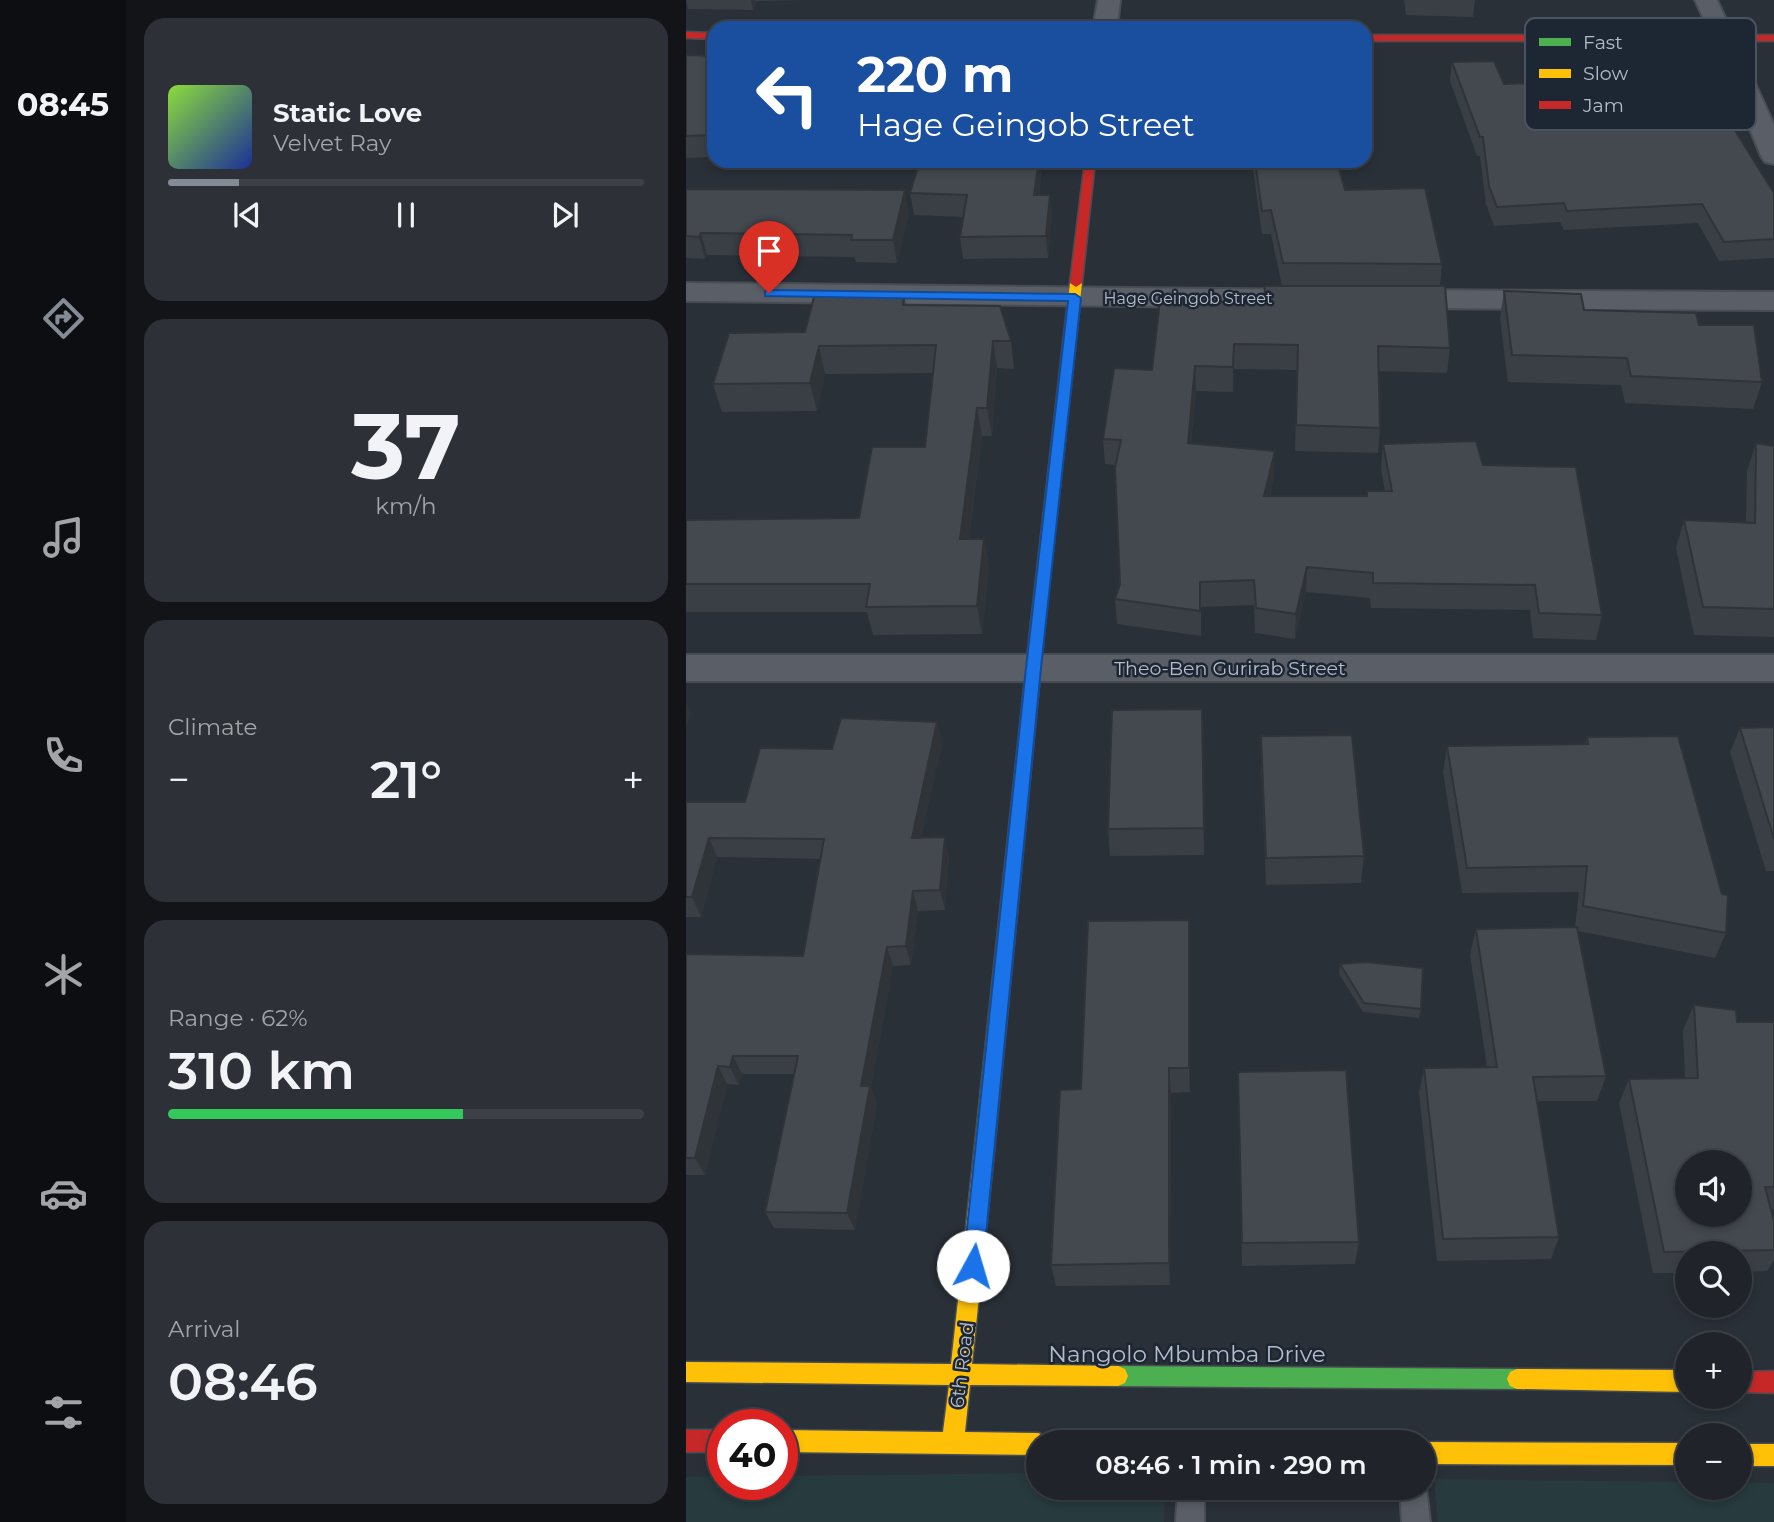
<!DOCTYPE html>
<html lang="en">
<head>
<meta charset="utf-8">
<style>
	body { margin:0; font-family:Montserrat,sans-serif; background:#2d3036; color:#f1f3f6; height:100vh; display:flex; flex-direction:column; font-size:26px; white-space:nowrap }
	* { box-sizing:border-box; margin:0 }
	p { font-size:23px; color:#a2a4a8 }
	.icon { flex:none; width:38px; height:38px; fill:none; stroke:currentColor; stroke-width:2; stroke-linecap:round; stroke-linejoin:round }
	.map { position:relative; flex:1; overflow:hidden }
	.drawer { display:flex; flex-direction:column; gap:18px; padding:18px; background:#121417; width:560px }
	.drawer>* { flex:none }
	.guide { position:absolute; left:21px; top:21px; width:665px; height:147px; border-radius:21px; box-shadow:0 4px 10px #0003,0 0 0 2px #3d4147; background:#1a4fa0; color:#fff; overflow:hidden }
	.controls { position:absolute; left:989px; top:1150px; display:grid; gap:14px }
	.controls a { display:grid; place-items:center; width:77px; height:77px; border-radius:50%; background:#20242a; box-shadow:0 4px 10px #0003,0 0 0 2px #3d4147; font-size:35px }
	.speed { position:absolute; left:21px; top:1409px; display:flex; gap:14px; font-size:35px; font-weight:700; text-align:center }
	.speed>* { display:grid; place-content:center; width:91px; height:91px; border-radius:50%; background:#20242a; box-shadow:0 4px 10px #0003,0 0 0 2px #3d4147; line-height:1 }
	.speed .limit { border:10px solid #d22; background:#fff; color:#111 }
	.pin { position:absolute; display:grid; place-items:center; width:60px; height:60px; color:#fff; margin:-72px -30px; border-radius:50% 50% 50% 0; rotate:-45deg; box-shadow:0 0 7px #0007 }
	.pin .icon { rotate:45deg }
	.me { position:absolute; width:77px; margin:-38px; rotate:6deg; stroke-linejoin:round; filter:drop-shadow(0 0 5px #0008) }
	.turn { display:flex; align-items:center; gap:24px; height:147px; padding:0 35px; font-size:32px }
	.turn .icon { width:91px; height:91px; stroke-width:2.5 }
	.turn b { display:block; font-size:49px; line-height:60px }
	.big { font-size:52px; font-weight:600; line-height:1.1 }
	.drawer .widget { flex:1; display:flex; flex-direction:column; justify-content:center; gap:10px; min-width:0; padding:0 24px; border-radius:21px; background:#2d3036 }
	.drawer .dial { align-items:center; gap:0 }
	.dial b { font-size:91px; line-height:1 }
	.song { display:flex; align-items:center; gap:21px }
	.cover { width:84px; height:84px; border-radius:10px; background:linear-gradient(135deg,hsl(90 70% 55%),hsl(230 70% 35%)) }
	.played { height:7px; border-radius:4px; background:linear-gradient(90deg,#848b96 15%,#3d4147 15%) }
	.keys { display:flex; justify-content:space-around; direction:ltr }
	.heat { display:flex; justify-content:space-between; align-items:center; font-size:38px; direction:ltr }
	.charge { height:10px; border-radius:5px; background:linear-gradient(90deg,#34c759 62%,#3d4147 0) }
	.trip { position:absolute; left:340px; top:1430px; width:410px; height:70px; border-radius:35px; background:#20242a; box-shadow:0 4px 10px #0003,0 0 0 2px #3d4147; font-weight:600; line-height:70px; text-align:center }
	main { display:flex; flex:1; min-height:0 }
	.tab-bar { display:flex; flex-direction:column; width:126px; justify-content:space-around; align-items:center; background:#0d0e11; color:#a2a4a8 }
	.tab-bar .icon { width:49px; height:49px }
	.tab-bar .selected { color:#848b96 }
	.tab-bar b { font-size:32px; color:#f1f3f6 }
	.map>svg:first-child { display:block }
</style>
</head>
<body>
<main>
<nav class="tab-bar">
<b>08:45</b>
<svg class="icon selected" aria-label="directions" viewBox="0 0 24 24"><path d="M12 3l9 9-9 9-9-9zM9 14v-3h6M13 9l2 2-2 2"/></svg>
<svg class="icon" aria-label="music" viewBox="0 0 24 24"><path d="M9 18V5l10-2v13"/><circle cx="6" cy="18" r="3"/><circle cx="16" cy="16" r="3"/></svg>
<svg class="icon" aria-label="phone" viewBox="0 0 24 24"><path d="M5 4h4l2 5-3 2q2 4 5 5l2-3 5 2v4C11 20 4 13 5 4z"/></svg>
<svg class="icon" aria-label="climate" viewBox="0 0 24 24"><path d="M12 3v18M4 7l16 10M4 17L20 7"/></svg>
<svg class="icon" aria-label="car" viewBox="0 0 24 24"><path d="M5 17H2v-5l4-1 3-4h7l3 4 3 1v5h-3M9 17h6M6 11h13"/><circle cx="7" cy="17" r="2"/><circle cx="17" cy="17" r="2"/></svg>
<svg class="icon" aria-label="filters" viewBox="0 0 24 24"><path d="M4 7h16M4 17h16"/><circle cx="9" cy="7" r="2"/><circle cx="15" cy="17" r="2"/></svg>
</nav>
<section class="drawer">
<div class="widget">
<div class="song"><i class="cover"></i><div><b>Static Love</b><p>Velvet Ray</p></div></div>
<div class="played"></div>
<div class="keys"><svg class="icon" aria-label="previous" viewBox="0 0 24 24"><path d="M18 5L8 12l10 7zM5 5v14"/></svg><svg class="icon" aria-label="pause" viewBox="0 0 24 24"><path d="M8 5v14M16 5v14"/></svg><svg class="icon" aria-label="next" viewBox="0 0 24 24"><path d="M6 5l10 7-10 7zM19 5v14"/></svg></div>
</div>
<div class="widget dial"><b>37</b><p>km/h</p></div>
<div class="widget"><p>Climate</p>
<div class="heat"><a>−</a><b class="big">21°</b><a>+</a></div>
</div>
<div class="widget"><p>Range · 62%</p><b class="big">310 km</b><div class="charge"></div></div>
<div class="widget"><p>Arrival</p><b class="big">08:46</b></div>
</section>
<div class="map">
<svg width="1088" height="1522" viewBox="0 0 1088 1522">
	<rect width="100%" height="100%" fill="#2a3038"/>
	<g fill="#273a3e">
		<polygon points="352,1473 352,1488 479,1488 478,1522 0,1522 0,1477 37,1476 37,1484 96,1484 96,1476"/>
		<polygon points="748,1479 1001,1482 1001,1488 1054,1488 1054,1482 1088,1483 1088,1522 752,1522"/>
	</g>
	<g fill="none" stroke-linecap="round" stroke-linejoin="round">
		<defs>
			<g id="lane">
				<polygon points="737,1479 740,1488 744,1522 716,1522 714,1488 737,1488"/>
				<polygon points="492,1488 518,1488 518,1522 490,1522"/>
			</g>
			<g id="street">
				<polygon points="412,0 434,0 431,28 407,28"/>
				<polygon points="1009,0 1031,0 1088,125 1088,164 1079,162 1075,156 1027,38"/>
				<polygon points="0,283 631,290 641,293 645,299 641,305 631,308 0,301"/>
				<polygon points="709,290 1088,292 1088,310 709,308 699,305 695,299 699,293"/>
				<rect x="0" y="655" width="1088" height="26"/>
			</g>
			<g id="fast">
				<polygon points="352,618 359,623 306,1172 303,1178 296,1181 289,1178 286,1172 345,623"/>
				<polygon points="432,1366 831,1369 838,1372 841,1379 838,1386 831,1389 432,1386 425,1383 422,1376 425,1369"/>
			</g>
			<g id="slow">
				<polygon points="390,279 396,283 359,623 352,628 345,623 384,283"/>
				<polygon points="296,1163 303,1166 306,1172 286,1364 432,1366 439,1369 442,1376 439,1383 432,1386 284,1385 279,1432 352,1433 360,1436 362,1442 352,1442 352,1455 96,1452 96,1430 257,1432 263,1385 0,1382 0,1362 265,1364 286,1172 289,1166"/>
				<polygon points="831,1369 1001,1370 1001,1392 831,1389 824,1386 821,1379 824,1372"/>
				<polygon points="737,1442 1001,1443 1001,1465 737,1464"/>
				<rect x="1054" y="1444" width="34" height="22"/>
			</g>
			<g id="jam">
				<polygon points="0,32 28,33 28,39 0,38"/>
				<rect x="679" y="35" width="409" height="6"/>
				<polygon points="399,161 409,161 396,283 390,287 384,283"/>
				<polygon points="1088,1371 1088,1393 1054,1392 1054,1372"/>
				<rect x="0" y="1430" width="37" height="22"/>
			</g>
		</defs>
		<use href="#lane" stroke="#484c53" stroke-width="4"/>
		<use href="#street" stroke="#484c53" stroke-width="4"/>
		<use href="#fast" stroke="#484c53" stroke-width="3"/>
		<use href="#slow" stroke="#484c53" stroke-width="3"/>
		<use href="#jam" stroke="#484c53" stroke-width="3"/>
		<use href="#lane" fill="#5a5e66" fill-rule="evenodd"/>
		<use href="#street" fill="#5a5e66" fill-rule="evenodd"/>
		<use href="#fast" fill="#4caf50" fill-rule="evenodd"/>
		<use href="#slow" fill="#ffc107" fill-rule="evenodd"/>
		<use href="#jam" fill="#c62828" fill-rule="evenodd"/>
	</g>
	<g fill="#3a3f45">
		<polygon points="0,0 116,0 71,1 67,10 2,9"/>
		<polygon points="718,0 789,0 787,17 720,15"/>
		<polygon points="943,47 1013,84 1088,193 1088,258 1033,261 1012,223 878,230 874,222 808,226 800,204 794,156 791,156 764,81 766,62 818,84 946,80 939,65"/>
		<polygon points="0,55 28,56 28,157 0,158"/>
		<polygon points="234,161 357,161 353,195 364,195 366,217 362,258 277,259 274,237 277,217 228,215 224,193"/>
		<polygon points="566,161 651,161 659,190 756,264 754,286 764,348 761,373 693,371 694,428 692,453 609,451 611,370 548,369 547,392 510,391 505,443 588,477 584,496 681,496 681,491 699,491 695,469 697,444 797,465 916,615 910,640 847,638 844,610 685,608 684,598 620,592 609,639 569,633 568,605 515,607 515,636 431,624 429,599 434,584 430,465 419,464 417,439 466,370 578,303 596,286 585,234 576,234"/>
		<polygon points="0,189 223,212 211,263 170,262 168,257 21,255 19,259 0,258"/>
		<polygon points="818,291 898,310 1013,325 1076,382 1067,409 939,403 935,385 822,382 814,318"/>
		<polygon points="218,296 220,305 325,341 328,369 311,368 306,436 296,436 283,539 298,539 303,567 296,634 187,635 181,612 0,612 0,520 173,518 239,447 247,373 139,374 131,411 36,412 27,384 119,332"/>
		<polygon points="1070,443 1088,446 1088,637 1008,635 990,548 998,520 1060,522 1061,471"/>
		<polygon points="516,709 518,855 424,856 422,829"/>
		<polygon points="251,722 256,743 235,838 263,856 259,910 232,911 225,965 207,966 185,1088 191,1104 169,1230 88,1228 79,1212 108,1074 56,1074 53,1085 41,1084 19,1175 0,1175 0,954 117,956 135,859 31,857 15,917 0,917 0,802 59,802 146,749"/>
		<polygon points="1088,727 1088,871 1080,871 1044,752 1054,728"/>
		<polygon points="575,736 678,856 675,883 580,885 575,764"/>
		<polygon points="901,737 1040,933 1029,958 892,931 920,1076 911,1101 851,1101 873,1237 865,1259 751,1261 733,1093 738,1068 801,1067 784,955 790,929 889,927 893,892 776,893 757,772 761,746 899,744"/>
		<polygon points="503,920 504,1092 485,1093 484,1285 370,1286 365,1265 395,1089"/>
		<polygon points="654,964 735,1009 733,1018 677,1012 653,974"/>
		<polygon points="1008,1005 1051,1022 1088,1022 1088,1209 1085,1209 1088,1221 1088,1260 1081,1271 1054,1272 1054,1253 1001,1253 1001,1273 967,1273 933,1103 943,1079 999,1078 997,1030"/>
		<polygon points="552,1072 673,1242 669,1264 556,1266"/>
	</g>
	<g fill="#303338">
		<polygon points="65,0 71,1 67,10"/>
		<polygon points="353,161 357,161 351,217 348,195"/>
		<polygon points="219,190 223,212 211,263 207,240"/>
		<polygon points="364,195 366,217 362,258 360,236"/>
		<polygon points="15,233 21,255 19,259 13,237"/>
		<polygon points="307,341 311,368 306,436 301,408"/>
		<polygon points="548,344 548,369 547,392 547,367"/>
		<polygon points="133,346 139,374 131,411 124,383"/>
		<polygon points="509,366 510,391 502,468 502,443"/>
		<polygon points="291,408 296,436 279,567 274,539"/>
		<polygon points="589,451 588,477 578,521 578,496"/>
		<polygon points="298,539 303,567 296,634 291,606"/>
		<polygon points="621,567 620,592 609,639 610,614"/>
		<polygon points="0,702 5,713 0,728"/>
		<polygon points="251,722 256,743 231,858 226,838"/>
		<polygon points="259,837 263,856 259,910 254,890"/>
		<polygon points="23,838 31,857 15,917 6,897"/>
		<polygon points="227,891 232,911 225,965 220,946"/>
		<polygon points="503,920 504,946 504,1092 503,1068"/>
		<polygon points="201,947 207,966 185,1088 191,1104 169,1230 161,1213 175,1086"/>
		<polygon points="47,1056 56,1074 53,1085 44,1067"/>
		<polygon points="32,1066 41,1084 19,1175 9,1158"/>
		<polygon points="483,1068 485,1093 484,1285 483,1263"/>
	</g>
	<g fill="#444950" stroke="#303338" stroke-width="2" fill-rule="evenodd">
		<polygon points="994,46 1013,84 1020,84 1088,193 1088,239 1038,242 1016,204 881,211 878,203 811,207 803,186 797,137 794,137 766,62 808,61 818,84 957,80 943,47"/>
		<polygon points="0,55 28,56 28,135 0,136"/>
		<polygon points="234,161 353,161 348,195 364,195 360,236 274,237 281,195 224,193"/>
		<polygon points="569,161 651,161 659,190 739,188 756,264 597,263 585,210 576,211"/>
		<polygon points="0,189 219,190 207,240 165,240 166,235 15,233 13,237 0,236"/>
		<polygon points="579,286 759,286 764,348 692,346 694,428 610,425 612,345 548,344 547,367 509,366 502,443 589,451 578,496 681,496 681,491 706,491 697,444 790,441 797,465 890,467 916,615 853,613 849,585 687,583 687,573 621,567 610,614 570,608 568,580 514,582 514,611 429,599 434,584 429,468 435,440 417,439 428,368 466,370 474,300 578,303"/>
		<polygon points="818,291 895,294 898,310 1010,313 1013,325 1068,325 1076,382 945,376 941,358 826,355"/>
		<polygon points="218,296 217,305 314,306 325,341 307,341 301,408 291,408 274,539 298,539 291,606 180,607 184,584 0,584 0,520 173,518 186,447 239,447 250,345 133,346 124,383 27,384 43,333 119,332 128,297"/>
		<polygon points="1070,443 1088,446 1088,609 1017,607 998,520 1069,523"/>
		<polygon points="516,709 518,828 422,829 426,710"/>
		<polygon points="155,718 251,722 226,838 259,837 254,890 227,891 220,946 201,947 175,1086 184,1086 161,1213 79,1212 112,1056 47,1056 44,1067 32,1066 9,1158 0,1158 0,954 117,956 138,839 23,838 6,897 0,897 0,802 59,802 74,748 146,749"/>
		<polygon points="1088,727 1088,839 1054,728"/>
		<polygon points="666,735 678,856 580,858 575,736"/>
		<polygon points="992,736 1036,894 1042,895 1040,933 897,906 901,866 781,868 761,746 902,744 901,737"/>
		<polygon points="503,920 503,1068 483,1068 483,1263 365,1265 374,1090 395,1089 402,921"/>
		<polygon points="891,927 920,1076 847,1077 873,1237 757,1239 738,1068 811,1067 790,929"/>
		<polygon points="680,962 737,968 735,1009 678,1003 654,964"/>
		<path d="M1008,1005L1050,1010L1051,1022H1088V1187H1079L1088,1221V1250L978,1252L943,1079L1012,1078ZM1001,1162H1054V1214H1001Z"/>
		<polygon points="660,1070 673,1242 556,1243 552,1072"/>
	</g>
	<polygon fill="#1a73e8" stroke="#114b97" stroke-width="2" points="83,290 389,294 395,298 355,668 297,1266 294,1273 287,1276 280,1273 277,1266 340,668 382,301 79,296 79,291"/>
	<g text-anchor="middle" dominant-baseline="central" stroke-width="5" stroke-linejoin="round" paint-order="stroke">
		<g font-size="16" fill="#b4bcc9" stroke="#1d2633">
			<text x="502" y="298">Hage Geingob Street</text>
		</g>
		<g font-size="19" fill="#b4bcc9" stroke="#1d2633">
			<text x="544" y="668">Theo-Ben Gurirab Street</text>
			<text transform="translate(276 1365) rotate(-83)">6th Road</text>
		</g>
		<g font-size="23" fill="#b4bcc9" stroke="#1d2633">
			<text x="501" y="1354">Nangolo Mbumba Drive</text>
		</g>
	</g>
	<rect x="839" y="18" width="231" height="112" rx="10" fill="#1d2633" stroke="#4a5360" stroke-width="2"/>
	<rect x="853" y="38" width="32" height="8" fill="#4caf50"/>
	<rect x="853" y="69" width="32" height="9" fill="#ffc107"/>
	<rect x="853" y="101" width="32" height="8" fill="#c62828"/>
	<g font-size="19" fill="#b4bcc9">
		<text x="897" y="49">Fast</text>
		<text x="897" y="80">Slow</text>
		<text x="897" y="112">Jam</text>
	</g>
</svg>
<div class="controls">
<a><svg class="icon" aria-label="sound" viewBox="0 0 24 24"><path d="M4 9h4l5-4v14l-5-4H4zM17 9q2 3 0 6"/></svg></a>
<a><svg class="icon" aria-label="search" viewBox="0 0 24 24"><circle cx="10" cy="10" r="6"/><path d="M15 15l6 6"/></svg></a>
<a>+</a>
<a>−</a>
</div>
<div class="speed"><div class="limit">40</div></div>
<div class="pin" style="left:83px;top:293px;background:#d93025"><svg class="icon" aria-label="arrive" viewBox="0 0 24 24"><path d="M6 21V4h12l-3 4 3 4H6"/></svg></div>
<svg class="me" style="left:287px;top:1266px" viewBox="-20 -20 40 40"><circle r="19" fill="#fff"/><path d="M0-13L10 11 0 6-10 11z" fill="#1a73e8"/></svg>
<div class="trip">08:46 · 1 min · 290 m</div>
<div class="guide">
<div class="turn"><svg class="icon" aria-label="left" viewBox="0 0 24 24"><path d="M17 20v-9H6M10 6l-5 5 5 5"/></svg><div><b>220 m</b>Hage Geingob Street</div></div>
</div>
</div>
</main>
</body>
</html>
